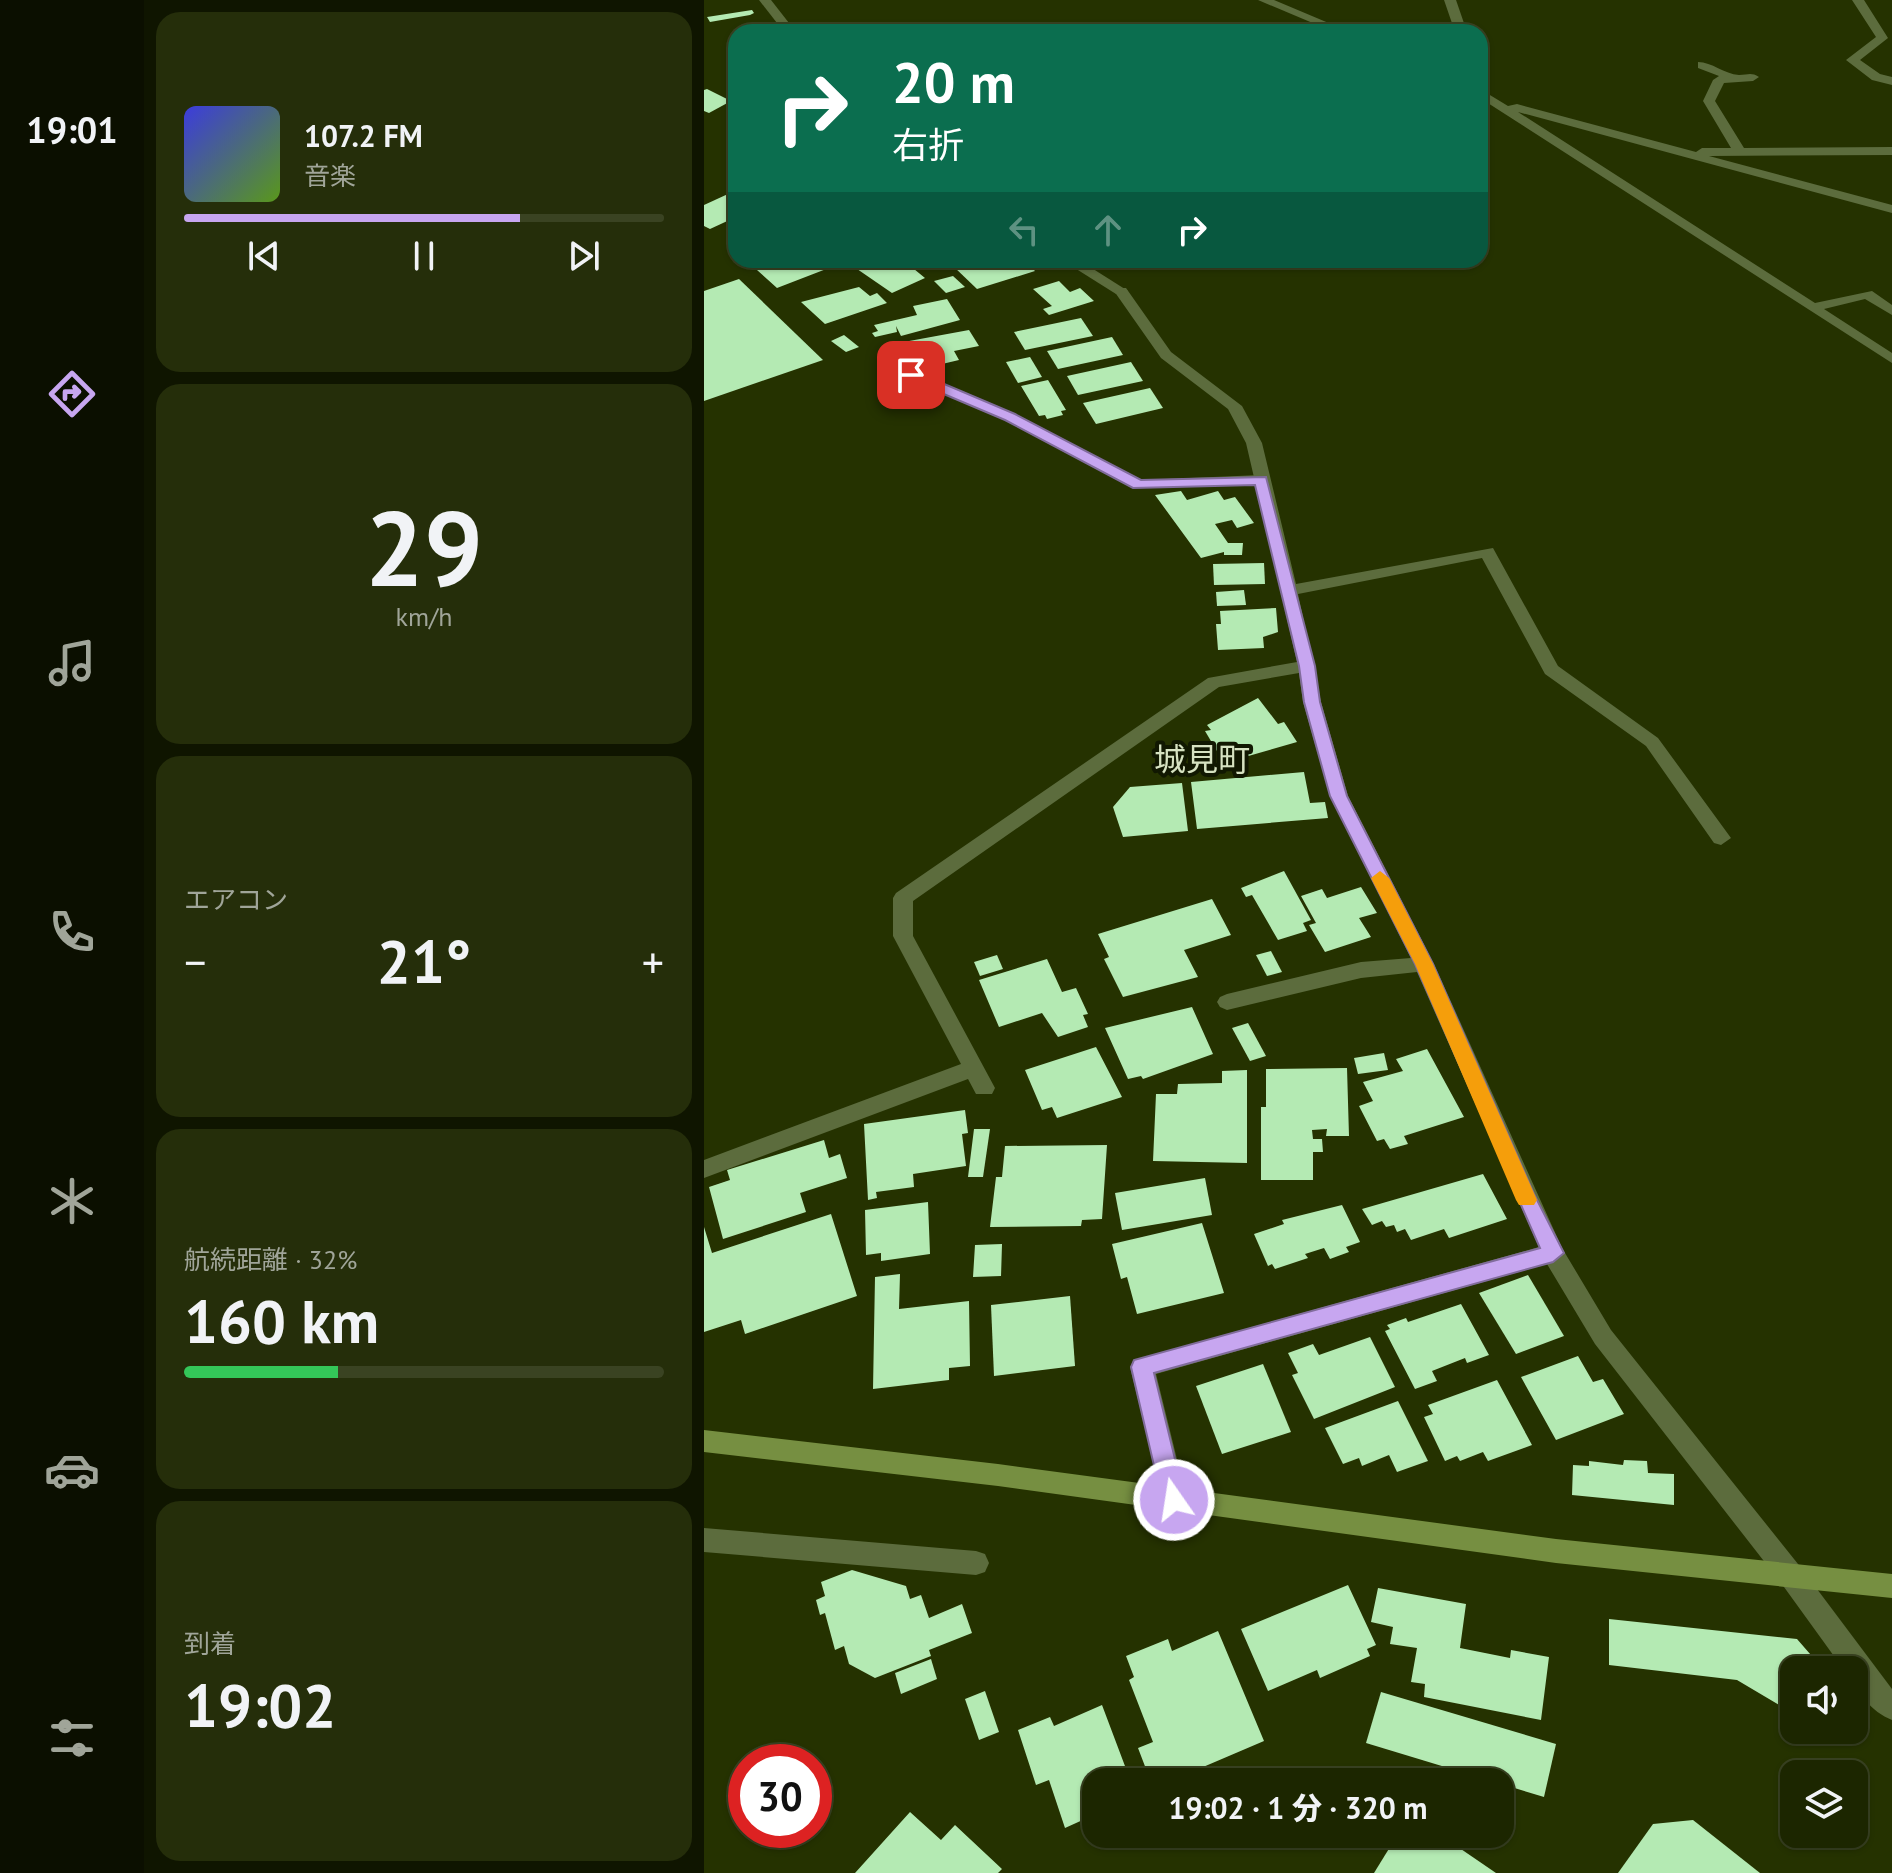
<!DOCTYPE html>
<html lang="ja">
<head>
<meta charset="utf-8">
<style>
	body { margin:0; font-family:"PT Sans","Noto Sans JP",sans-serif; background:#252e0a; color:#f1f3f6; height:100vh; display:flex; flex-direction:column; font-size:30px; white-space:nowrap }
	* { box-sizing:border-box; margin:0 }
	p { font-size:26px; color:#a0a599 }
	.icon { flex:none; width:44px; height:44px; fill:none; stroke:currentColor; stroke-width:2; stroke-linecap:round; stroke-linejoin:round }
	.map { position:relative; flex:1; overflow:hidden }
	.side { display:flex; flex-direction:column; gap:12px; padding:12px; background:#0f1500; width:560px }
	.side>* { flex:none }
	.hud { position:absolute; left:24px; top:24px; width:760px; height:244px; border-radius:24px; box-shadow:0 2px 6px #0004,0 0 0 2px #3a4322; background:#0b6e4f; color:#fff; overflow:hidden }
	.fabs { position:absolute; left:1076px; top:1656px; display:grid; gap:16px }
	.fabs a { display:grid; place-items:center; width:88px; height:88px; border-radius:16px; background:#1c2600; box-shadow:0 2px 6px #0004,0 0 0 2px #3a4322; font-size:40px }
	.speed { position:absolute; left:24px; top:1744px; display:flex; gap:16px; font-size:40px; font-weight:700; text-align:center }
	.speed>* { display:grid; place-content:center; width:104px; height:104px; border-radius:50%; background:#1c2600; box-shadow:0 2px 6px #0004,0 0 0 2px #3a4322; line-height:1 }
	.speed .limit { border:12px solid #d22; background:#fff; color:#111 }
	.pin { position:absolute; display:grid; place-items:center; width:68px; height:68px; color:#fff; margin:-34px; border-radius:16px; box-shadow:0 4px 12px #0006 }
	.me { position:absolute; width:88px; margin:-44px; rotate:347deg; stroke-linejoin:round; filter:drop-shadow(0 0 6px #0008) }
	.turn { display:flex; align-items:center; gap:28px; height:168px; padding:0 32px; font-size:36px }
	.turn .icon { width:104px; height:104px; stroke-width:2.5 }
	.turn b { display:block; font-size:56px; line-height:68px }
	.lanes { display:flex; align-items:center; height:76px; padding:0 32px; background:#0003; justify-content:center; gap:40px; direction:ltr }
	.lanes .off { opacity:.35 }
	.big { font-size:60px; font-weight:800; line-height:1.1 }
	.side .tile { flex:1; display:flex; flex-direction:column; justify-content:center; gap:12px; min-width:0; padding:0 28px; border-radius:24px; background:#252e0a }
	.side .dial { align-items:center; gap:0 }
	.dial b { font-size:104px; line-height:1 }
	.song { display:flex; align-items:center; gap:24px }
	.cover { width:96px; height:96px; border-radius:12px; background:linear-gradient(135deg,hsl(240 70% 55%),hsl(90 70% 35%)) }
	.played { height:8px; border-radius:4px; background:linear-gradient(90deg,#c7a6f0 70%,#3a4322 70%) }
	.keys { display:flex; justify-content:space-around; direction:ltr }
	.heat { display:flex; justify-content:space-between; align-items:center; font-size:44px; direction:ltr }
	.charge { height:12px; border-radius:6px; background:linear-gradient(90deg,#34c759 32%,#3a4322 0) }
	.trip { position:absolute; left:378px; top:1768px; width:432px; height:80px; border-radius:24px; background:#1c2600; box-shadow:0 2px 6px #0004,0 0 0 2px #3a4322; font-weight:800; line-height:80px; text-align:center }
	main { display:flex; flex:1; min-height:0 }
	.dock { display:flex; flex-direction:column; width:144px; justify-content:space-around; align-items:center; background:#0b0f00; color:#a0a599 }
	.dock .icon { width:56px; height:56px }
	.dock .on { color:#c7a6f0 }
	.dock b { font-size:36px; color:#f1f3f6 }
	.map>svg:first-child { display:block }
</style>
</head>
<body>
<main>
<nav class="dock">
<b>19:01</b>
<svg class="icon on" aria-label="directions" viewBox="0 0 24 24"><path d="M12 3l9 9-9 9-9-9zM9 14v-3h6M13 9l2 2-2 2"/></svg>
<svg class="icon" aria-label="music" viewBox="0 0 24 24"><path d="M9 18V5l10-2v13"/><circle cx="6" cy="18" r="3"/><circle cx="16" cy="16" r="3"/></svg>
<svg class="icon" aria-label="phone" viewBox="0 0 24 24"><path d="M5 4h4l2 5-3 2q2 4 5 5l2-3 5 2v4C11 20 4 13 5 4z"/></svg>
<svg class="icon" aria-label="climate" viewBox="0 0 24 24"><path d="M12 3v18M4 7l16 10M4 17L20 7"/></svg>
<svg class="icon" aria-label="car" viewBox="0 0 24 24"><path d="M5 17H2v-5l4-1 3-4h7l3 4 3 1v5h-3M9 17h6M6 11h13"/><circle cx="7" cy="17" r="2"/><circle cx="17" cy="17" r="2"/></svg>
<svg class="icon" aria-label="filters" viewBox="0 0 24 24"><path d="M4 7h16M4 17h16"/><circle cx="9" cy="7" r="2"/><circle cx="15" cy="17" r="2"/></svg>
</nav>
<section class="side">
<div class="tile">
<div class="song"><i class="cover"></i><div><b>107.2 FM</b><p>音楽</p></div></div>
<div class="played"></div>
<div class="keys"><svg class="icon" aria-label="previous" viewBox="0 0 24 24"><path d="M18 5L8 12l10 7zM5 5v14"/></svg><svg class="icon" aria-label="pause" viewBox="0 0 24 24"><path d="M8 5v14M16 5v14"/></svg><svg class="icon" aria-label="next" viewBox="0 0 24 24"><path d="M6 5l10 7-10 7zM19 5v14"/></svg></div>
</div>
<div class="tile dial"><b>29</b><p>km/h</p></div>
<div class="tile"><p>エアコン</p>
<div class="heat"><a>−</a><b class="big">21°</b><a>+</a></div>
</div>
<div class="tile"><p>航続距離 · 32%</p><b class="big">160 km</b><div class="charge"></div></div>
<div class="tile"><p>到着</p><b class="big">19:02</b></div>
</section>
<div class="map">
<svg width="1188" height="1873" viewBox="0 0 1188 1873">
	<rect width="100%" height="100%" fill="#253200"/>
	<g fill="#b4eab3">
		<polygon points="48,10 50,13 46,15 6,22 3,17"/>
		<polygon points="3,89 27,101 5,113 0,111 0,90"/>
		<polygon points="24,194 32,197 32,217 6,229 0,226 0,205"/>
		<polygon points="67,260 122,260 130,266 73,288 53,270 71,264"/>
		<polygon points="140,260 208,260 218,267 210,269 221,278 188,293"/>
		<polygon points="266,260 320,260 331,271 273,289 248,265"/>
		<polygon points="249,276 261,287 242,293 230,281"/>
		<polygon points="35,279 119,360 0,401 0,291"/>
		<polygon points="355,281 366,292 376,288 390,301 345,315 339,309 348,306 329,289"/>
		<polygon points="155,287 166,296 173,293 183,303 121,324 97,302"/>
		<polygon points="243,299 256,320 197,336 192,326 193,332 171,337 168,333 174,331 170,325 213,315 209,306"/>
		<polygon points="377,318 389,336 321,350 310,332"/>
		<polygon points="265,330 275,346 250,351 255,360 217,369 215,364 201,367 196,358 187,361 178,346"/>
		<polygon points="140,335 155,347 142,352 127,341"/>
		<polygon points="408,337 419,355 354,369 343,351"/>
		<polygon points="326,357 338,377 314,383 302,362"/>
		<polygon points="427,362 439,381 374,395 363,376"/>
		<polygon points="344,380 362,410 357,411 359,415 343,419 341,415 335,416 317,386"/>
		<polygon points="446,388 459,408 392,424 379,403"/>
		<polygon points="477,491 483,500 514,491 520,500 531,497 550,523 533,528 528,520 511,524 524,543 539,543 538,555 520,555 520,552 497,558 451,495"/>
		<polygon points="560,563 561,584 510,585 509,564"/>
		<polygon points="540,590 542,605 513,606 512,592"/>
		<polygon points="572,608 574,632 559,637 560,648 514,650 512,624 517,624 516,611"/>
		<polygon points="554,698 574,724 580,722 593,742 520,763 501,731 507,730 503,725"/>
		<polygon points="600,772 606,803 621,802 624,818 493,829 487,782"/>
		<polygon points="478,783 484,831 419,837 409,807 426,787"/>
		<polygon points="580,871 607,920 599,923 603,931 574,940 548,895 542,897 537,888"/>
		<polygon points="657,887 673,913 655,918 667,937 621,952 605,925 612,923 597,896 618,889 623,898"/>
		<polygon points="508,899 527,935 480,950 494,977 419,997 400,959 405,957 394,934"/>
		<polygon points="567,951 578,972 563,976 552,955"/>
		<polygon points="293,955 299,969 276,976 270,962"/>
		<polygon points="343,959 358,992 372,988 384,1014 379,1015 384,1027 354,1037 338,1013 295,1027 275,980"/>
		<polygon points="488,1007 509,1054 439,1079 437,1076 424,1079 401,1028"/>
		<polygon points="544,1023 562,1056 546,1061 528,1028"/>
		<polygon points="392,1047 418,1097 353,1118 348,1107 338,1110 321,1070"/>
		<polygon points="723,1049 760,1117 700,1136 704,1144 686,1149 680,1139 673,1141 655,1106 669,1101 659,1082 699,1071 692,1059"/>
		<polygon points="680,1053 684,1070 654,1074 650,1058"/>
		<polygon points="643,1068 645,1136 622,1136 623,1129 608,1130 609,1139 618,1139 619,1152 609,1152 609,1180 557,1180 557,1107 562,1107 562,1069"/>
		<polygon points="543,1070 543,1163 449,1161 452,1094 473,1094 474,1084 518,1083 518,1071"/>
		<polygon points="261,1110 264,1133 258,1134 262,1166 209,1174 210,1187 172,1192 173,1198 164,1200 160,1124"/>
		<polygon points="270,1129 286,1129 279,1177 264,1177"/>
		<polygon points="120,1140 125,1158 136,1154 143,1178 96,1193 102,1212 19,1239 5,1187 26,1180 23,1170"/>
		<polygon points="403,1145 398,1219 378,1220 377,1226 286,1227 292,1177 298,1177 301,1146"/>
		<polygon points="779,1174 803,1219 745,1238 740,1229 707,1240 701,1229 693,1232 690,1225 682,1227 678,1221 668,1225 658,1209"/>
		<polygon points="501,1178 508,1215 418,1230 411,1193"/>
		<polygon points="224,1202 226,1254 177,1261 177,1253 162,1255 161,1210"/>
		<polygon points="638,1205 656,1242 642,1247 645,1252 626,1259 620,1248 601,1254 604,1258 571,1269 568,1264 564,1266 550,1234 580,1224 578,1220"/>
		<polygon points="127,1214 153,1296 41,1334 37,1320 0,1332 0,1227 8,1253"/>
		<polygon points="498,1223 520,1293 433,1314 423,1277 417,1279 408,1244"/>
		<polygon points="298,1244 297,1276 269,1277 271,1245"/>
		<polygon points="196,1274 195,1309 265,1301 266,1366 245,1368 245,1380 169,1389 171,1277"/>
		<polygon points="824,1275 860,1336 812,1354 775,1293"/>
		<polygon points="366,1296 371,1366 290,1376 287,1305"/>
		<polygon points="757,1304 785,1355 763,1363 761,1358 728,1371 733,1381 711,1389 681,1331 686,1329 683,1325 702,1318 704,1322"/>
		<polygon points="666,1337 691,1387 610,1419 588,1375 594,1373 584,1353 609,1344 615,1355"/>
		<polygon points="874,1356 889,1382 899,1379 920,1414 852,1440 817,1377"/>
		<polygon points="559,1364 587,1432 518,1454 492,1386"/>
		<polygon points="793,1380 828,1445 784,1461 779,1452 756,1461 753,1456 741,1461 720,1417 729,1414 724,1405"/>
		<polygon points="694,1401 724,1461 693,1472 685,1455 658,1466 655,1458 639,1464 621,1428"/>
		<polygon points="920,1460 943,1461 944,1473 970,1474 970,1505 868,1495 869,1465 885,1466 885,1461 919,1465"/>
		<polygon points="148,1570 202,1586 206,1599 217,1595 225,1618 258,1604 268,1633 225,1650 227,1656 171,1678 145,1664 140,1646 131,1650 121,1613 116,1615 112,1600 121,1596 117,1582"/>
		<polygon points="644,1585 672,1645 663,1649 666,1656 616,1678 613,1670 564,1691 537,1629"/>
		<polygon points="674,1588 762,1604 756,1648 806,1658 807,1650 845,1657 837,1720 720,1697 721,1684 707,1682 713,1648 686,1644 689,1627 667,1622"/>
		<polygon points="905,1619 1093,1639 1120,1670 1090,1670 1090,1712 1087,1712 1033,1680 905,1665"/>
		<polygon points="514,1631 560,1741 464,1782 447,1782 434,1748 449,1742 425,1680 430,1677 422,1656 464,1639 468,1651"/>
		<polygon points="227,1659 233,1679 197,1694 191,1673"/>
		<polygon points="281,1691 295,1732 275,1740 261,1699"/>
		<polygon points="677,1692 852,1744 840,1797 662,1743"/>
		<polygon points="398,1705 427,1782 392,1782 392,1814 361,1828 345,1780 332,1785 314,1730 346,1717 350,1726"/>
		<polygon points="206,1812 237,1840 251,1825 298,1869 294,1873 151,1873"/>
		<polygon points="989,1820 1056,1873 914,1873 949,1824"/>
		<polygon points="694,1834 735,1834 792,1873 670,1873"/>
	</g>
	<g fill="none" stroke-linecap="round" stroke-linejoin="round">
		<g fill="#5c6c3d" fill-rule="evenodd">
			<polygon points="358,260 375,260 424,291 412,294"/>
			<polygon points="207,371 311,414 437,480 557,475 565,480 557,485 428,488 301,420 202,378 202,372"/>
		</g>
		<g fill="#5c6c3d" fill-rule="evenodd">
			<polygon points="55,0 67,0 92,32 80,32"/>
			<polygon points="554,0 570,0 646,32 630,32"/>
			<polygon points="740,0 752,0 763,32 751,32"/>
			<polygon points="1148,0 1160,0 1184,38 1156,60 1176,74 1188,77 1188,85 1168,80 1142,60 1172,37"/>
			<path d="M994,62C1008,62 1020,74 1035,75C1044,75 1047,72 1055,77L1049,81L1020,83L1011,101L1040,148L1188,147V155L1005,156L1188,205V213L814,112L1111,303L1168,291L1188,305V315L1161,299L1120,309L1188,353V363L776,98V89L804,106L813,104L992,152L998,148H1027L999,101L1009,80L1015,76L994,68Z"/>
			<path d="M412,288H422L467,352L538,406L558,443L592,584L789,548L854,666L954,738L1027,838L1017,845L1010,843L942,746L841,674L778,558L594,594L617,702L644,796L730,964L858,1248L907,1330L1098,1569L1188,1689V1720C1168,1712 1150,1692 1150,1670H1140L1080,1587L891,1344L843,1264L452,1374L483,1500L479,1508L470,1512L461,1508L426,1367L430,1360L835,1247L713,972L657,978L523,1010L516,1007L513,1002L516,997L523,994L657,962L707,958L626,796L599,702L595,673L515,687L209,901V936L291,1088L288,1094H272L264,1079L0,1178V1160L257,1064L189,936V898L192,893L504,678L593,662L542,443L524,409L457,358L410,291Z"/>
			<polygon points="0,1528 272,1551 281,1554 285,1563 281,1572 272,1575 0,1552"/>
		</g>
		<polygon fill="#768f41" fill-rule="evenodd" points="0,1430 294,1464 852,1539 1188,1574 1188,1598 852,1563 294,1486 0,1452"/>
	</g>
	<polygon fill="#c7a6f0" stroke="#816c9c" stroke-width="2" points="202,372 212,372 311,414 437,480 562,477 611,666 616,702 643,796 729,964 830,1194 860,1253 849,1262 450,1373 481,1500 478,1507 470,1511 462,1507 458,1500 427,1367 430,1360 836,1248 711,964 626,796 600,702 595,666 551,485 429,488 301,420 202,378"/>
	<polygon fill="#f59e0b" points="676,871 685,878 729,964 833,1200 830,1205 815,1205 812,1200 711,964 667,878"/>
	<g text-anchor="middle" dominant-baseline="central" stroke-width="8" stroke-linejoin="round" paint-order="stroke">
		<g font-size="32" fill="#d6e2c1" stroke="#111801">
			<text x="498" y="759">城見町</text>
		</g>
	</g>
</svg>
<div class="fabs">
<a><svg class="icon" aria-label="sound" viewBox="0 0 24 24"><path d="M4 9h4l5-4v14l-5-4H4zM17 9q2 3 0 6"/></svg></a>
<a><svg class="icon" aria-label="layers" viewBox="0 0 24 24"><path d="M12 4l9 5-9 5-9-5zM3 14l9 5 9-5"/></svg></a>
</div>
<div class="speed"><div class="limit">30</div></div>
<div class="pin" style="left:207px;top:375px;background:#d93025"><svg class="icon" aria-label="arrive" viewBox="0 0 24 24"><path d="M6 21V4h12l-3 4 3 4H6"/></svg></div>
<svg class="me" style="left:470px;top:1500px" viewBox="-20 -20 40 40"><circle r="17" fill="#c7a6f0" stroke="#fff" stroke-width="3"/><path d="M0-11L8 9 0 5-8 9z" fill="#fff"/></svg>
<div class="trip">19:02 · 1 分 · 320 m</div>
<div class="hud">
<div class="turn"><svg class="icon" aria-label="right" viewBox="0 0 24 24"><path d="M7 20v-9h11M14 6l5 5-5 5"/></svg><div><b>20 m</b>右折</div></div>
<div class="lanes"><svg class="icon off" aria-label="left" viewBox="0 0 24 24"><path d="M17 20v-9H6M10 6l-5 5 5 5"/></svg><svg class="icon off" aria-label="ahead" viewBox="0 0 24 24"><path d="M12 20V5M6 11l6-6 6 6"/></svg><svg class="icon" aria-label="right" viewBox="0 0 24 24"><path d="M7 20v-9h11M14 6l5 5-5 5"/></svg></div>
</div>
</div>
</main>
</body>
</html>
